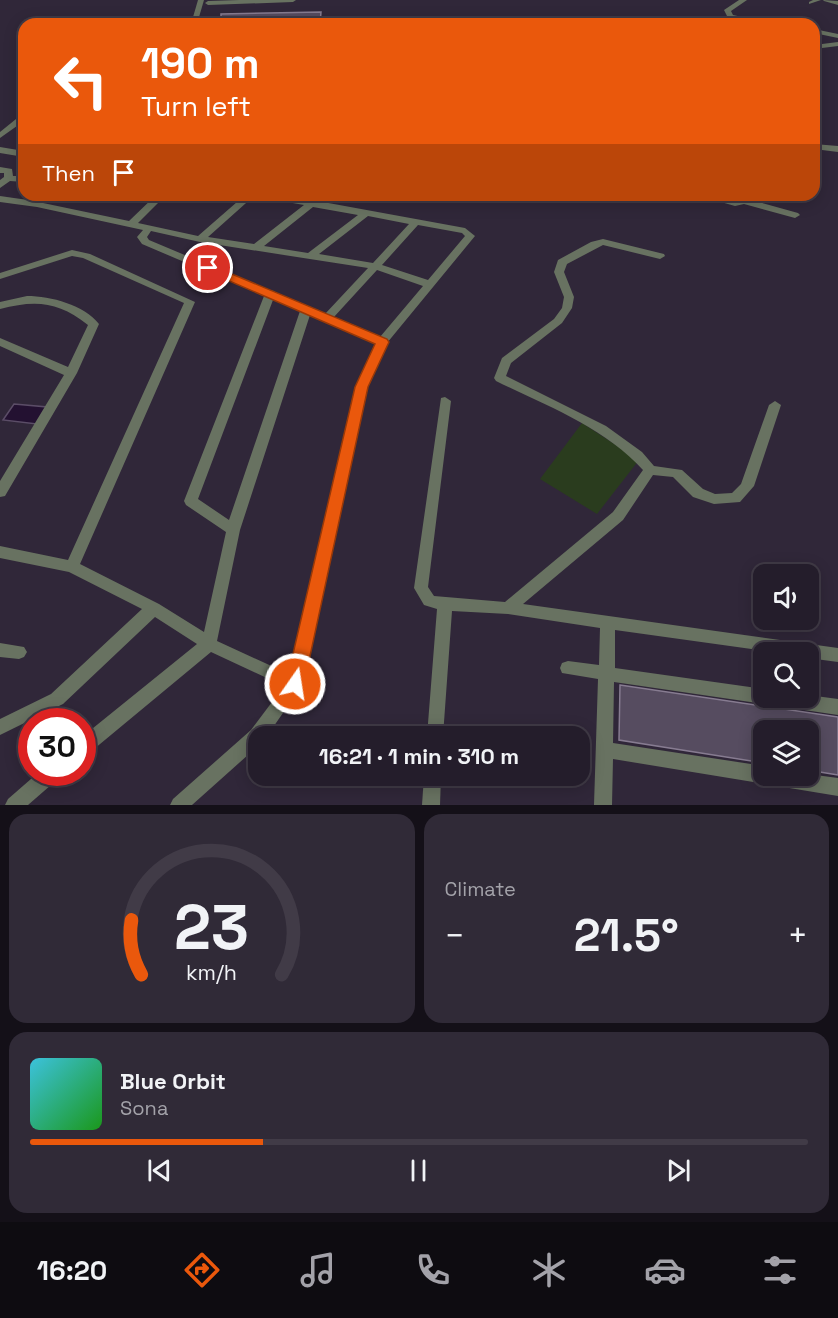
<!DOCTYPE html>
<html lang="en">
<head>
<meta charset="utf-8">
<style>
	body { margin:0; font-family:"Space Grotesk",sans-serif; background:#302a37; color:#f1f3f6; height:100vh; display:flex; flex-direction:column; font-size:22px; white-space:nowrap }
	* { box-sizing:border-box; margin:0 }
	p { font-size:20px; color:#a3a2a9 }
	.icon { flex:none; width:33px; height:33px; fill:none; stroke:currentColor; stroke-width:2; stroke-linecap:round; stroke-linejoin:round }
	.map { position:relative; height:805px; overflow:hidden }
	.sheet { display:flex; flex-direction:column; gap:9px; padding:9px; background:#141018; flex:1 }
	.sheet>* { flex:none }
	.hud { position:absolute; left:18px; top:18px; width:802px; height:183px; border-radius:18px; box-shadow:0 3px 15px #0003,0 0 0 2px #413b47; background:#ea580c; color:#fff; overflow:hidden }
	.tools { position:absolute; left:753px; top:564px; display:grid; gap:12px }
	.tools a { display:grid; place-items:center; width:66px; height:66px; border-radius:12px; background:#241d2b; box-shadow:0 3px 15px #0003,0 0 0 2px #413b47; font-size:30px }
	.speed { position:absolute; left:18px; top:708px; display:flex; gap:12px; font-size:30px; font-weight:700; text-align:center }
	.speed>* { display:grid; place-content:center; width:78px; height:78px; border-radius:50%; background:#241d2b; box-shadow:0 3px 15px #0003,0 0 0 2px #413b47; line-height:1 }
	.speed .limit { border:9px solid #d22; background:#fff; color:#111 }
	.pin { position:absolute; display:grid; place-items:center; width:51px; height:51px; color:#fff; margin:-26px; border:3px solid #fff; border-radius:50%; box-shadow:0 2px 6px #0007 }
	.me { position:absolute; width:66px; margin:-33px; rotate:13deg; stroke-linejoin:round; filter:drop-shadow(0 0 4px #0008) }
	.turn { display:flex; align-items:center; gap:21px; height:126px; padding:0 24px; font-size:27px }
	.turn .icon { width:78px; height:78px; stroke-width:2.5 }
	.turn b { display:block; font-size:42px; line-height:51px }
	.then { display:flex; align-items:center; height:57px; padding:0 24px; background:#0003; gap:12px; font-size:22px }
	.big { font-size:45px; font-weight:700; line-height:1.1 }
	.sheet .card { flex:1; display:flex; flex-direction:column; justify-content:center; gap:9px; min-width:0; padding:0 21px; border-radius:18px; background:#302a37 }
	.sheet .dial { align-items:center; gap:0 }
	.dial svg { height:156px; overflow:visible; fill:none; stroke:#413b47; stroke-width:7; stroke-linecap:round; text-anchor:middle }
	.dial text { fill:#f1f3f6; stroke:none }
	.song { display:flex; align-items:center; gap:18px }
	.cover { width:72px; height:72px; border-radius:9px; background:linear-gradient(135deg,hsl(190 70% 55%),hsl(120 70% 35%)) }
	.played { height:6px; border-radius:3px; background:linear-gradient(90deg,#ea580c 30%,#413b47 30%) }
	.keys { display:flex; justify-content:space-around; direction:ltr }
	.heat { display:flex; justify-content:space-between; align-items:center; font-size:33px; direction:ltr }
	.sheet .tiles { flex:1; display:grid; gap:9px; grid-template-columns:1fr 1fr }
	.card:last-child { grid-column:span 2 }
	.trip { position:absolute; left:248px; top:726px; width:342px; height:60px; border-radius:18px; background:#241d2b; box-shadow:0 3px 15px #0003,0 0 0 2px #413b47; font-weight:700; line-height:60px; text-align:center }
	.tabs { display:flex; height:96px; justify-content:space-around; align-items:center; background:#0e0c11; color:#a3a2a9 }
	.tabs .icon { width:42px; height:42px }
	.tabs .current { color:#ea580c }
	.tabs b { font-size:27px; color:#f1f3f6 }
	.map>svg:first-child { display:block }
</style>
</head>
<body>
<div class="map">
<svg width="838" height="805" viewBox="0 0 838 805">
	<rect width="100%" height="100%" fill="#302739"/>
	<polygon fill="#2a3c1e" points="582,423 639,460 597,514 540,479"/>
	<polygon fill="#231131" stroke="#5b4d67" stroke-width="1.5" points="14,404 47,407 37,424 3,420"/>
	<g fill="#564c60" stroke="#877c91" stroke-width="1.5">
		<polygon points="321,12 320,24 221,24 221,14"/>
		<polygon points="620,685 838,717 838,775 808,770 808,730 764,730 764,763 619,740"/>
	</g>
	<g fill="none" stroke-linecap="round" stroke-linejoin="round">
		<g fill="#687261" fill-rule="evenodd">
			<polygon points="198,0 204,0 197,24 191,24"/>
			<polygon points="239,0 296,0 293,2 208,5 205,3 208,1"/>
			<polygon points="739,0 747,0 731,11 733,15 775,24 760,24 728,18 724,10"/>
			<polygon points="813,0 821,0 809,4 809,2"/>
			<polygon points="823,0 838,1 838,5 824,1"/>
			<polygon points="518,20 528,24 463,24 466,22"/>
			<polygon points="814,29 838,34 838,38 814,33"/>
			<polygon points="838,42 838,46 814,49 814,45"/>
			<polygon points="21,115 24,115 24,121 0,138 0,132"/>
			<polygon points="814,144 838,146 838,152 814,149"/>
			<polygon points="0,147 24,151 24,157 0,153"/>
			<polygon points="0,167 12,169 13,176 24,176 24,182 10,181 0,188 0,180 4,177 4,173 0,173"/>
			<path d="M39,195H49L43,203L129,221L156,195H166L138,223L198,236L245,195H255L208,237L254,244L304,205L264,198L259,195H279L312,200L465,228L475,236L387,343L367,387L303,684L267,736H258V746L192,805H170L173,799L251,730L284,686L211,652L88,754L82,756V737L197,644L155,617L63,704L0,735V719L51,694L142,609L69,572L0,558V546L68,560L184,303L83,258L72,256L0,279V273L72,250L90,254L195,302L80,564L159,604L204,632L226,532L186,505L184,501L264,296L142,244L137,237L143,230L37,207L0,202V196L35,201ZM313,207L358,215L308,253L264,246ZM368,216L409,224L373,263L319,254ZM418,225L462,233L465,236L428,280L382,265ZM151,231L200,242L368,268L325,314L275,293L274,291L268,290L149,240L147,237ZM377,270L423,286L380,337L333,318ZM273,300L300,311L229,520L198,499ZM310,315L376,344L355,387L289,674L217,641L240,530Z"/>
			<path d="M696,195C712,195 730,201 744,198L798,213L800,215L795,218L744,204L735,206Z"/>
			<path d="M603,239L664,254L665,256L660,259L603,245L567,264L564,272L574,297L572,308L562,323L511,363L506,376L606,426L642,452L654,466L682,470L703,489L715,494L732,493L741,484L769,405L775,401L781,405L754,486L740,502L714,504L693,497L673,477L653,475L623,520L523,604L838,648V662L808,658V652H773L615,630V668L764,689V698H808V695L838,699V715L614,682L613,743L764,766V776H808V774L838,778V796L613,759L612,805H594L598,679L562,673L560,668L562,663L568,661L599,665L600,628L508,614L452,611L443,736H427L437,609L424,605L414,588L441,398L445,397L451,401L428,587L434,596L505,602L613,512L643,470C604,427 547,406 496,381L494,378L502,358L554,319L562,308L564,297L554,272L558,260L591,242Z"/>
			<path d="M27,296C51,296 84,305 99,324L77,373L5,496L0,497V481L64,375L0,346V338L68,367L88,325C58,301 35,300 0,309V302Z"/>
			<polygon points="0,643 24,647 27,652 24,657 19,659 0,657"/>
			<polygon points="39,772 61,772 59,778 28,805 5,805 8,799"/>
			<polygon points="424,776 441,776 440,805 422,805"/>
		</g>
	</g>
	<polygon fill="#ea580c" stroke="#983908" stroke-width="1.5" points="208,264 387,339 389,342 368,387 304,684 301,690 295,693 289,690 286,684 355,387 375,344 204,270 202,268"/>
</svg>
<div class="tools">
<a><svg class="icon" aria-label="sound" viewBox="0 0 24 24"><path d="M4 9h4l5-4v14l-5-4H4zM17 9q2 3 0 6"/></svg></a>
<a><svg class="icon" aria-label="search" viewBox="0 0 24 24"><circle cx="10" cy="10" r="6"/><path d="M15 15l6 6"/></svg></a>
<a><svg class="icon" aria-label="layers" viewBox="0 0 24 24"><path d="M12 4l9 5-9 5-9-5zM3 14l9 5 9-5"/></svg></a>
</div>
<div class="speed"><div class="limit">30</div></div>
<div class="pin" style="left:208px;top:268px;background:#d93025"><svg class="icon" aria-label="arrive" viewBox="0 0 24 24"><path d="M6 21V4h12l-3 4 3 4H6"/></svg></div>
<svg class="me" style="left:295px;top:684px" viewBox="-20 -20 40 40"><circle r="17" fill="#ea580c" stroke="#fff" stroke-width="3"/><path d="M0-11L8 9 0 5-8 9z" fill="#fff"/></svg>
<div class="trip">16:21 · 1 min · 310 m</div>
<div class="hud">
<div class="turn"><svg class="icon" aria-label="left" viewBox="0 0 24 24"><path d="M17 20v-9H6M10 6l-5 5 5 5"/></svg><div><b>190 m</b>Turn left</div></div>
<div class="then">Then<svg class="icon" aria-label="arrive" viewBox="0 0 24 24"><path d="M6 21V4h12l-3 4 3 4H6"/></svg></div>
</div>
</div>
<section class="sheet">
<div class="tiles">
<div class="card dial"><svg viewBox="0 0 100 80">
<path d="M14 69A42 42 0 1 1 86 69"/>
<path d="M14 69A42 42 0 0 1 9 41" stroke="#ea580c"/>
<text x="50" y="56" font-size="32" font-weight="700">23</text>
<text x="50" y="72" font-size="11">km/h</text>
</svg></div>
<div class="card"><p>Climate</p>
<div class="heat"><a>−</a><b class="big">21.5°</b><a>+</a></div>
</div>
<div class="card">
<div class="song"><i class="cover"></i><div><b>Blue Orbit</b><p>Sona</p></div></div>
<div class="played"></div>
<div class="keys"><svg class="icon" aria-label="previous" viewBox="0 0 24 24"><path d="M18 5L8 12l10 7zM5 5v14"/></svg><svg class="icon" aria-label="pause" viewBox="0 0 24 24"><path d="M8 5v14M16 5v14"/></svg><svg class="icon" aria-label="next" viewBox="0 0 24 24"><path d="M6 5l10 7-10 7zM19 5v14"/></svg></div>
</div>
</div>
</section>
<nav class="tabs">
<b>16:20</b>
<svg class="icon current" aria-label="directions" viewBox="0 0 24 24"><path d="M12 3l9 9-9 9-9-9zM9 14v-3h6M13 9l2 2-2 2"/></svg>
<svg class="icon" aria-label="music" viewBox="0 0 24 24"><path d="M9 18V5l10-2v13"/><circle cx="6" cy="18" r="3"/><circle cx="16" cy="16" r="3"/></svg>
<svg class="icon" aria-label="phone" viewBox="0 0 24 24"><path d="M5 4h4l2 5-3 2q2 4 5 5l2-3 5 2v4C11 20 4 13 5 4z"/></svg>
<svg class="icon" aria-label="climate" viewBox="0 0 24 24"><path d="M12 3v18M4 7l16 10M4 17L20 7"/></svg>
<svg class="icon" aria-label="car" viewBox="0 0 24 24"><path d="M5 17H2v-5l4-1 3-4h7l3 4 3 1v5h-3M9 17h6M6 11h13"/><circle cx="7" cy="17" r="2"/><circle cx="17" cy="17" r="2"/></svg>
<svg class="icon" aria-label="filters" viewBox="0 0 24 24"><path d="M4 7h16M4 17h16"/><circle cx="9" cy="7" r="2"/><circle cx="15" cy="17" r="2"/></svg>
</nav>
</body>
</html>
